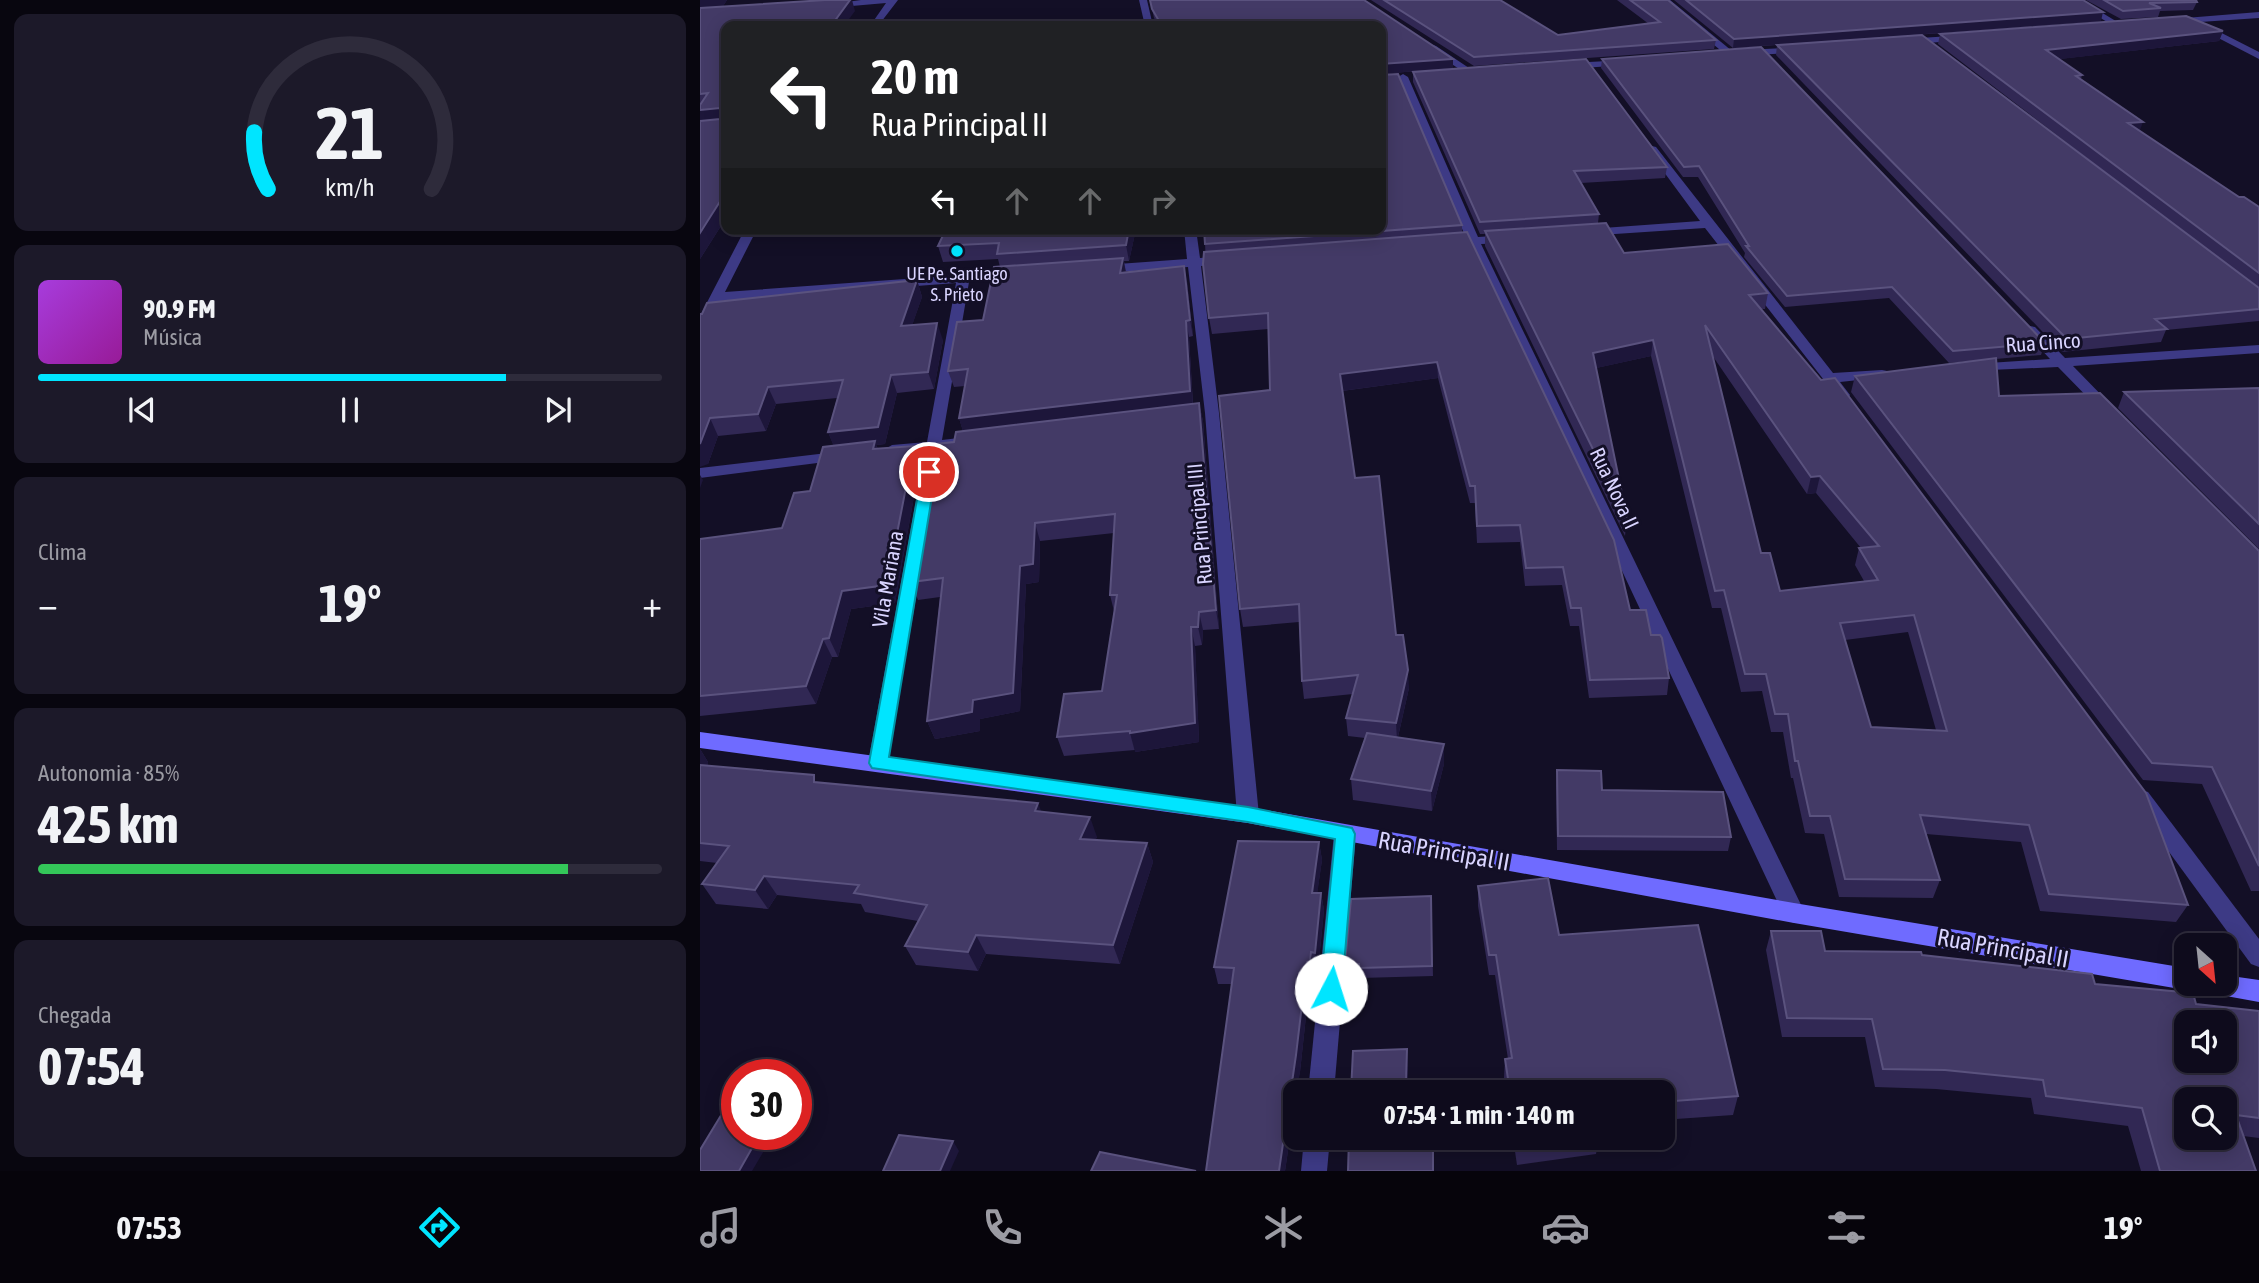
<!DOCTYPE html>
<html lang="pt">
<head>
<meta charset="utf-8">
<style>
	body { margin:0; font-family:"Asap Condensed",sans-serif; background:#1c1929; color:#f1f3f6; height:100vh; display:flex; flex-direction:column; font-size:26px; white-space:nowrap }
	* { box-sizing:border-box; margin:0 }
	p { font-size:23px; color:#9b9ba3 }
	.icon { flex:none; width:38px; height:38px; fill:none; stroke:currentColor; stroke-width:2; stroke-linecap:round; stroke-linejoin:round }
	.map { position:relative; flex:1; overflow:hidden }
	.sheet { display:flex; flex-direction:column; gap:14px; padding:14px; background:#08060f; width:700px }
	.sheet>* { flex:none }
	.hud { position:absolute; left:21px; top:21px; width:665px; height:214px; border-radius:14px; box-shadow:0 4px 18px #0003,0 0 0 2px #2e2b3b; background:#202124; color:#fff; overflow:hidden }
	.needle { width:46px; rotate:153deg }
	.fabs { position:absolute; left:1474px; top:933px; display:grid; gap:14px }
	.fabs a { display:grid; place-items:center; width:63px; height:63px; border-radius:14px; background:#0e0b1c; box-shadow:0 4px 18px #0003,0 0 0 2px #2e2b3b; font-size:35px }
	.speed { position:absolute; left:21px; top:1059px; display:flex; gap:14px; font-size:35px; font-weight:700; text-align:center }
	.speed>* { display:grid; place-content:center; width:91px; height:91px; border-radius:50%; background:#0e0b1c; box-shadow:0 4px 18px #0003,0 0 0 2px #2e2b3b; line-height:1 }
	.speed .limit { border:10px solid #d22; background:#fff; color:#111 }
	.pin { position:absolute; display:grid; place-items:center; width:60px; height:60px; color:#fff; margin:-30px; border:4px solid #fff; border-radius:50%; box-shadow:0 2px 7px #0007 }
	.me { position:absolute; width:77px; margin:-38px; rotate:5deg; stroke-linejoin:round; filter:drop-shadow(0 0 5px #0008) }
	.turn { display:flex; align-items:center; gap:24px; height:147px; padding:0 35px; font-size:32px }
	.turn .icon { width:91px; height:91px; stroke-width:2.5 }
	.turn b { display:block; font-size:49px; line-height:60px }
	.lanes { display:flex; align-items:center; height:66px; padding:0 35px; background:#0003; justify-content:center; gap:35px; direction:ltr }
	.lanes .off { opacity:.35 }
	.big { font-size:52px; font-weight:700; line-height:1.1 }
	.sheet .widget { flex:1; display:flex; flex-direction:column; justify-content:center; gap:10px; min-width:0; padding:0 24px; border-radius:14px; background:#1c1929 }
	.sheet .dial { align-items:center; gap:0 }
	.dial svg { height:182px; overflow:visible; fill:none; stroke:#2e2b3b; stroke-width:7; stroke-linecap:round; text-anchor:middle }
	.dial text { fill:#f1f3f6; stroke:none }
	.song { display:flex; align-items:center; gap:21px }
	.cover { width:84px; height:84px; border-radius:10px; background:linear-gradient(135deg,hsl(280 70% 55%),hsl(300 70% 35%)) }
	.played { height:7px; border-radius:4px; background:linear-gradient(90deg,#00e5ff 75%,#2e2b3b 75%) }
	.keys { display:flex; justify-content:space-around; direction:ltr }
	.heat { display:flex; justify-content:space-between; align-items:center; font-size:38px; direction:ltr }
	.charge { height:10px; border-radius:5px; background:linear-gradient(90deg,#34c759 85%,#2e2b3b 0) }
	.trip { position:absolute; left:583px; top:1080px; width:392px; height:70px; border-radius:14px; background:#0e0b1c; box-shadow:0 4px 18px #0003,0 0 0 2px #2e2b3b; font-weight:700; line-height:70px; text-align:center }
	.dock { display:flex; height:112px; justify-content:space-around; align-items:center; background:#06040b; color:#9b9ba3 }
	.dock .icon { width:49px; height:49px }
	.dock .active { color:#00e5ff }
	.dock b { font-size:32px; color:#f1f3f6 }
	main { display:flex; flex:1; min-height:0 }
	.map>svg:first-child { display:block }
</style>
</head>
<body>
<main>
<section class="sheet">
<div class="widget dial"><svg viewBox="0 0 100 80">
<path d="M14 69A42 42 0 1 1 86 69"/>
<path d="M14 69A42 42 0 0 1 8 44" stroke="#00e5ff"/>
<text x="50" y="56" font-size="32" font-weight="700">21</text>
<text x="50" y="72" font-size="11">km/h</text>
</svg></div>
<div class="widget">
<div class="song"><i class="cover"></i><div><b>90.9 FM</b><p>Música</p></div></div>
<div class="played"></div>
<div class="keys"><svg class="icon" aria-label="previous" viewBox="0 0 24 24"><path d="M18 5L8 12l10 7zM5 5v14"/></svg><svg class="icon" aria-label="pause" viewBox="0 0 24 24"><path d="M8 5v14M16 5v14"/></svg><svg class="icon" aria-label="next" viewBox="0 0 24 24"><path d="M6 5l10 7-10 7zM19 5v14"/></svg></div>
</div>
<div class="widget"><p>Clima</p>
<div class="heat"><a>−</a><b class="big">19°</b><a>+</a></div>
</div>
<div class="widget"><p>Autonomia · 85%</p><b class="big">425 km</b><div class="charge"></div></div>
<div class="widget"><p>Chegada</p><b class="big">07:54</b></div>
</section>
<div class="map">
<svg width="1559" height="1171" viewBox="0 0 1559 1171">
	<rect width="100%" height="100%" fill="#130f26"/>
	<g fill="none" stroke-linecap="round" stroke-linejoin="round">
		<g fill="#3d3a85" fill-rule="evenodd">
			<polygon points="161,0 198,0 178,26 170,26 186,3 129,8 125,5"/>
			<polygon points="439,0 447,0 453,26 445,26"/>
			<polygon points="961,0 970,0 1032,51 1032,55 1026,55"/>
			<polygon points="1371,0 1381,0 1424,26 1417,28"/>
			<polygon points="1559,12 1559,18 1500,22 1559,52 1559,59 1497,27 1500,22 1473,25 1469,22 1473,19"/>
			<polygon points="1267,35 1267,39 1264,40 1204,45 1199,42 1204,39"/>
			<polygon points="733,45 736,46 775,72 767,74 730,50 728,48"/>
			<polygon points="1103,47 1105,49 1100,52 1044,56 1039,53 1044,50"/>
			<polygon points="928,60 928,64 925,65 869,69 864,66 869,63"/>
			<polygon points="703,74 708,77 778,237 809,235 815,239 809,243 781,244 1105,913 1102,920 1094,923 1086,920 769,245 749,247 743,243 749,239 766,238 698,77"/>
			<polygon points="952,146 956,147 1133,373 1182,370 1187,371 1187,377 1140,382 1150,395 1148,398 1138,398 1005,228 885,236 885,230 889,229 1000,221 947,149"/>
			<polygon points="45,229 57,229 25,292 316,271 322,275 316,279 269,282 242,440 259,438 267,443 264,446 241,450 188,763 185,769 178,771 171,769 168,763 225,451 192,455 184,450 192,445 227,442 256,283 21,301 7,329 0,333 0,316"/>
			<polygon points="484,229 496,229 500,258 526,256 532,260 526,264 501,266 519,413 559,815 555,821 548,823 541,821 537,815 505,413 488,267 404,273 398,269 404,265 487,259"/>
			<polygon points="1330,326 1335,327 1365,358 1559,345 1559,353 1373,366 1413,407 1415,410 1413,413 1403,413 1358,367 1268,371 1268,365 1273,364 1350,359 1323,330"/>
			<polygon points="144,451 152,456 149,459 0,478 0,468"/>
			<polygon points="1441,790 1448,792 1559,939 1559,967 1551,964 1434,804 1431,798 1434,792"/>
			<polygon points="645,825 653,828 656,834 634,1092 608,1092 634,834 637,828"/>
			<polygon points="604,1138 630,1138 627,1171 601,1171"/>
		</g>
		<g fill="#6f6bff" fill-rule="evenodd">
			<polygon points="0,732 548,807 1094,903 1486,968 1486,984 1496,984 1486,990 1094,923 548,823 0,748"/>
			<polygon points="1524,975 1559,980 1559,1002 1504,992 1500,984 1524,984"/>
		</g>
	</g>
	<g fill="#312854" fill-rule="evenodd">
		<polygon points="0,0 27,0 23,6 155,11 26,26 26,218 0,259"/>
		<polygon points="450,0 664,0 753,59 753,68 681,74 681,26 459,26 454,18"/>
		<polygon points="671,0 800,0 858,35 949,24 917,0 968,0 1016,40 1014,49 774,66"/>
		<polygon points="974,0 1383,0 1401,21 1110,43 1452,208 1238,44 1240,34 1523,31 1519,41 1359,59 1382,75 1381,79 1440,131 1539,197 1559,207 1559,321 1466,330 1461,342 1362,352 1076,55 1077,45 1033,48"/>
		<polygon points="1386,0 1496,0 1497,2 1493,10 1460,11 1458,17 1421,19"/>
		<polygon points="902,59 1345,343 1341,355 1296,359 1299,396 1559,551 1559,891 1551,891 1502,784 1443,780 1151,392 1155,376 1291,359 1249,363 1189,298 1085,307 1044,257 1045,253 998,177 983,177 901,68"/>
		<path d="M713,72L967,167L965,178L881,183L899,214L898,223L924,253L1068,293L1065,309H1061L1488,905L1476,922L1340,911L1321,842L1226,834L1240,880L1233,898L1139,897L1124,834L1105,833L1093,778H1091L1083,732H1071L1062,691L1041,692L1021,608H1012L951,356L896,368L927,518L925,536L785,246V234H780L713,82ZM1012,355L1107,494L1116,493L1161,548H1159L1155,565L1164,581L1080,591L1061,553ZM1208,632L1236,730L1171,727L1145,640Z"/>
		<polygon points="762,225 762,233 930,610 951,635 969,678 967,695 889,698 879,626 870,626 862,585 825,586 820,542 777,543 775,503 770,503 738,378 642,391 655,478 709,688 698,737 744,744 744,764 732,811 653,800 651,779 665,738 648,736 646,718 653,694 604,699 602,681 599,622 543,627 540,609 570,390 568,329 512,334 509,318 505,244"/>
		<polygon points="246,229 436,229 429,261 424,261 426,272 487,281 493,336 489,337 493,404 499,403 503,421 519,629 503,630 502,645 495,646 499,742 435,752 435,750 364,756 357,737 402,691 414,611 410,595 414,533 340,541 339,582 326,584 320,711 280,719 280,731 235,739 227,721 240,597 218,600 211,582 254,442 263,431 259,418 265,386 254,387 248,371 283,320 300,267 298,259 243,262 238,246"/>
		<polygon points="217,280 222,297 212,325 243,340 234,389 197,393 185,444 176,445 178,449 214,446 220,463 195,603 151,609 138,657 132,657 116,704 0,716 0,539 82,528 110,491 134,446 128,432 137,398 76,404 66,431 18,436 8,464 0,314"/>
		<polygon points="1559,388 1559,549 1418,408 1424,392"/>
		<polygon points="0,749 8,762 8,766 118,782 341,811 397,837 395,840 447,843 453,862 420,964 286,954 278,971 216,965 205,946 218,921 165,912 161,904 77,895 68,909 16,904 2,884 17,863 0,861"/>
		<polygon points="857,770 902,790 1031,837 1028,851 857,850 856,785"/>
		<polygon points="619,842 622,860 617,893 621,893 624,910 618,970 614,970 613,979 610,979 600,1072 595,1092 595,1103 585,1171 532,984 518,984 514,967"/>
		<polygon points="778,886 859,935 1038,1096 1033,1115 962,1120 962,1092 806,1092 804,1078 805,1059 808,1059 795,975 789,975 778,906"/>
		<polygon points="731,896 733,976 660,978 659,974 647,973 645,963"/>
		<polygon points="1071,931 1125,951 1222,955 1395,984 1496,1004 1559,1011 1559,1138 1543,1136 1556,1171 1441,1171 1428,1126 1334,1114 1331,1098 1236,1089 1175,1087 1165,1037 1082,1037 1066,950"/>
		<polygon points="813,1138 899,1138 896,1154 817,1165"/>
	</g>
	<g fill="#1d163a">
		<polygon points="0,0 27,0 22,8 0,10"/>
		<polygon points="150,0 152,0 155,11 144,26 131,26"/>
		<polygon points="1403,12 1401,21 1033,48 1034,39"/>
		<polygon points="1523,31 1519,41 1343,61 1346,50"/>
		<polygon points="753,59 753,68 681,74 681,64"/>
		<polygon points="20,108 26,122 2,124 0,119 0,110"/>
		<polygon points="1443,122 1439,133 1428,123"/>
		<polygon points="26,192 26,218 0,259 0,233"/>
		<polygon points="429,229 436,229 429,261 426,245"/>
		<polygon points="423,258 426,273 420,273"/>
		<polygon points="484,266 487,281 493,336 490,320"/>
		<polygon points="217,280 222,297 206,343 201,326"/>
		<polygon points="486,321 489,337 493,408 264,435 259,418"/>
		<polygon points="237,323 243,340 234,389 228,372"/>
		<polygon points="953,340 951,356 892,369 893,353"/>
		<polygon points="737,362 738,378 641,391 640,374"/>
		<polygon points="191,375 197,393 185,444 176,445 182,459 135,450 128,432"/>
		<polygon points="68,387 76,404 66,431 58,414"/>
		<polygon points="499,403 503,421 519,629 516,610"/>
		<polygon points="10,418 18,436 8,464 0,467 0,444"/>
		<polygon points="214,446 220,463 195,603 151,609 138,657 129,638 142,591"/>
		<polygon points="0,475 3,480 0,488"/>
		<polygon points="1120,476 1116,493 1107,494 1111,477"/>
		<polygon points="335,523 340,541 339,582 326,584 320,711 280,719 280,731 235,739 227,721 273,700"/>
		<polygon points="499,612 503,630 502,645 498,627"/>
		<polygon points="491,627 495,646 499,742 435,752 430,733"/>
		<polygon points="123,639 132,657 116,704 106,686"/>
		<polygon points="708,670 709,688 697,741 696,723"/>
		<polygon points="744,744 744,764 732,811 731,791"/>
		<polygon points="0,749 8,762 9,785 0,770"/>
		<polygon points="338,803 346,823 335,811"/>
		<polygon points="390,817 397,837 387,859 380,839"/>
		<polygon points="619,842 622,860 615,910 612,893"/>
		<polygon points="447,843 453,862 420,964 413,945"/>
		<polygon points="64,876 77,895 68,909 55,890"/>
		<polygon points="621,893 624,910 618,970 615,953"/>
		<polygon points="276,935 286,954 278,971 268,952"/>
		<polygon points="611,952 614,970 613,979 610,961"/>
		<polygon points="607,962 610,979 600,1072 597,1092 595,1092 595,1103 585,1171 579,1171"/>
		<polygon points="707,1049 708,1068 708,1092 706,1082"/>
		<polygon points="60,1134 74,1134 52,1171 39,1171"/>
		<polygon points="253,1141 259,1151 250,1171 240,1171"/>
	</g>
	<g fill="#433a66" stroke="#5a527e" stroke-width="2" fill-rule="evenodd">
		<polygon points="125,0 150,0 131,26 26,26 26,192 0,233 0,121 20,119 23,117 20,108 0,110 0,105 8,93 0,94 0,8"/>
		<polygon points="450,0 664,0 753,59 681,64 681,26 462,26 452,9"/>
		<polygon points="684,0 800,0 858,35 960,22 930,0 968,0 1016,40 774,57"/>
		<polygon points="986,0 1383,0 1403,12 1034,39"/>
		<polygon points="1404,0 1496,0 1497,2 1449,3 1461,8 1423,11"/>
		<polygon points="1486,16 1523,31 1346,50 1382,75 1376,76 1443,122 1428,123 1539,197 1544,197 1559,207 1559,273 1240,34"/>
		<polygon points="1222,35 1559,288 1559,309 1455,319 1467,329 1367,339 1077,45"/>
		<polygon points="1061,47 1345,343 1253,351 1192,287 1087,296 1046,246 1049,246 999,166 984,167 902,59"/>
		<polygon points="886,59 967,167 874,171 899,214 780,222 713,72"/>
		<polygon points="698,74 762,225 505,244 504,229 681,229 681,75"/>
		<path d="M906,223L924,253L1028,244L1068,293L1049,295L1121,380L1135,378L1446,793L1488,905L1349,894L1329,825L1220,815L1240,880L1145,879L1130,816H1110L1098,761H1095L1088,714H1075L1066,674H1045L1024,590L1015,591L953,340L893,353L927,518L785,231ZM1005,325L1111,477L1120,476L1179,546L1159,548L1178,580L1080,591L1070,553H1061ZM1214,615L1247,731L1171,727L1140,623Z"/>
		<polygon points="246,229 429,229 426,245 297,254 299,243 238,246"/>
		<polygon points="767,232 914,540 930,610 946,610 951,635 960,635 962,638 969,678 890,680 881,608 871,608 863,567 826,568 820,525 777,526 775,486 770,486 737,362 640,374 655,478 679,476 696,635 703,635 708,670 696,723 646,718 658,675 602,681 599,604 540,609 519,396 570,390 568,313 509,318 503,264 504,252"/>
		<polygon points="423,258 420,273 484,266 490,320 486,321 490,391 259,418 268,369 248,371 257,322 283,320 294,267"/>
		<polygon points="217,280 201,326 237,323 228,372 191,375 178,427 128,432 143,380 68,387 58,414 10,418 0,444 0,314 2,314 7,303"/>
		<polygon points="1296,358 1299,396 1400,393 1559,551 1559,866 1512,767 1452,763 1155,376"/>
		<polygon points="1559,388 1559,524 1424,392"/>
		<polygon points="499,403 516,610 499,612 498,627 491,627 495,723 430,733 430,731 357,737 364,694 402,691 417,595 410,595 415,514 335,523 333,564 320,566 313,693 273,700 272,712 227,721 243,578 211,582 235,444 254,442 256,432"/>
		<polygon points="175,441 173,449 214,446 187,585 142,591 129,638 123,639 106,686 0,696 0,539 82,528 94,493 110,491 123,447"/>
		<polygon points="667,733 744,744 731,791 651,779"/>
		<polygon points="0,765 114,775 114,782 338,803 335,811 390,817 380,839 447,843 413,945 276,935 268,952 205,946 227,905 154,893 159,885 64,876 55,890 2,884 29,846 0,843"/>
		<polygon points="857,770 901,771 902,790 1023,792 1031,837 858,836"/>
		<polygon points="538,841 619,842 612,893 621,893 615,953 611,952 610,961 607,962 596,1055 579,1171 506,1171 534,968 514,967"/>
		<polygon points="848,878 859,935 998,925 1038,1096 962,1102 962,1092 810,1092 805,1059 812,1058 796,955 789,955 778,886"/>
		<polygon points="731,896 732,966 659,968 659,964 645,963 651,899"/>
		<path d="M1071,931H1121L1125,951L1221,952L1222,955L1392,974L1395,984L1493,993L1496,1004L1559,1011V1118L1536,1115L1556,1171H1460L1442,1108L1346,1096L1343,1080L1245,1070L1183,1069L1172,1019L1087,1018ZM1486,1022H1524V1060H1486ZM1486,1099H1524V1138H1486Z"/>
		<polygon points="707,1049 706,1082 733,1081 733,1092 651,1092 653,1051"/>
		<polygon points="23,1112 37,1114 37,1134 60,1134 39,1171 0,1171 0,1150"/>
		<polygon points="199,1135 253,1141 240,1171 183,1171"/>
		<polygon points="649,1138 733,1138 733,1171 648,1171"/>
		<polygon points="817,1138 887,1138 818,1147"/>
		<polygon points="400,1152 496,1171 391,1171"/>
	</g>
	<polygon fill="#00e5ff" stroke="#0095a6" stroke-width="2" points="229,468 236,472 189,757 548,807 652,828 655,834 642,989 639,996 631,998 623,996 620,989 635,839 548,822 172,768 169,763 222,472"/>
	<circle fill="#00e5ff" stroke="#130f26" stroke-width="2.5" cx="257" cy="251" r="7"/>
	<g text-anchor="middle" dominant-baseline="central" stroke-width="6" stroke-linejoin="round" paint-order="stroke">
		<g font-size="18" fill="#d9d4ff" stroke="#130f26">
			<text x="257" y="273">UE Pe. Santiago<tspan x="257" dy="21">S. Prieto</tspan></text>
		</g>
		<g font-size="21" fill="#d9d4ff" stroke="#130f26">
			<text transform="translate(1343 342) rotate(-4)">Rua Cinco</text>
			<text transform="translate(915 488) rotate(65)">Rua Nova II</text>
			<text transform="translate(499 524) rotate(-95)">Rua Principal III</text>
			<text transform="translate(187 579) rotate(-80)">Vila Mariana</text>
		</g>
		<g font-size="24" fill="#d9d4ff" stroke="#130f26">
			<text transform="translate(744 851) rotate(10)">Rua Principal II</text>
			<text transform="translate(1303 948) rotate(10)">Rua Principal II</text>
		</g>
	</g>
</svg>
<div class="fabs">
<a><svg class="needle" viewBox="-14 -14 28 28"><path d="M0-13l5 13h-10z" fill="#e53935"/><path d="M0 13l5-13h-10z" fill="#9b9ba3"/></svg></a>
<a><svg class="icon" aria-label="sound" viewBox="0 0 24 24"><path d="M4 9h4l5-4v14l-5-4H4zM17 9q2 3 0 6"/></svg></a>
<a><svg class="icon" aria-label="search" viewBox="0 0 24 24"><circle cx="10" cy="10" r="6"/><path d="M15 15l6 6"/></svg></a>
</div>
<div class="speed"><div class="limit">30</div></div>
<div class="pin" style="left:229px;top:472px;background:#d93025"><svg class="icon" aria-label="arrive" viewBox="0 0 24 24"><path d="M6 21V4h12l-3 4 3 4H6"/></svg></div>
<svg class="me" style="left:631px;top:989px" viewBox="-20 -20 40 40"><circle r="19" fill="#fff"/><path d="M0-13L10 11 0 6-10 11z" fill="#00e5ff"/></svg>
<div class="trip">07:54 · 1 min · 140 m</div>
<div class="hud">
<div class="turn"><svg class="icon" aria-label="left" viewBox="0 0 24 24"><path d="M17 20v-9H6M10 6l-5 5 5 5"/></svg><div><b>20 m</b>Rua Principal II</div></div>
<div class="lanes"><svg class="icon" aria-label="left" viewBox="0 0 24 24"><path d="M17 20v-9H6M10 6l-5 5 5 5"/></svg><svg class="icon off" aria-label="ahead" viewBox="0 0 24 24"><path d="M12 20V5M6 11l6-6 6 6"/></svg><svg class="icon off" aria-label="ahead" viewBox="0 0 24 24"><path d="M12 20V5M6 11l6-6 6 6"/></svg><svg class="icon off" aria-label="right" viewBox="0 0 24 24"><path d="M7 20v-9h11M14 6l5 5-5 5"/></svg></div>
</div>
</div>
</main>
<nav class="dock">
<b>07:53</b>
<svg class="icon active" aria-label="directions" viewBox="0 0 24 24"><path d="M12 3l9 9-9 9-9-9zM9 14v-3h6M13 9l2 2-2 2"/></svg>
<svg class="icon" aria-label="music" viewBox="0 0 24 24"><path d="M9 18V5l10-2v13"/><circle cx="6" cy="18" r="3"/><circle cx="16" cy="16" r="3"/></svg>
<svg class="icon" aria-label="phone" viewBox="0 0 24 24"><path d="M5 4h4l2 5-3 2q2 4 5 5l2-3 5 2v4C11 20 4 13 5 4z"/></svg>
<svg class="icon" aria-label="climate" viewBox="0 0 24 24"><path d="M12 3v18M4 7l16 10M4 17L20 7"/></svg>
<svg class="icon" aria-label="car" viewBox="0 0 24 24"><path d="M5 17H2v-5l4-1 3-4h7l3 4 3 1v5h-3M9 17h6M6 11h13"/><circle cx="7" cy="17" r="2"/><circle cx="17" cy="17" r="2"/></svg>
<svg class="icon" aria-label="filters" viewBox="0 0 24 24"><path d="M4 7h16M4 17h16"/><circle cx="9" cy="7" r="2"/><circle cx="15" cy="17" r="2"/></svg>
<b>19°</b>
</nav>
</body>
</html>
